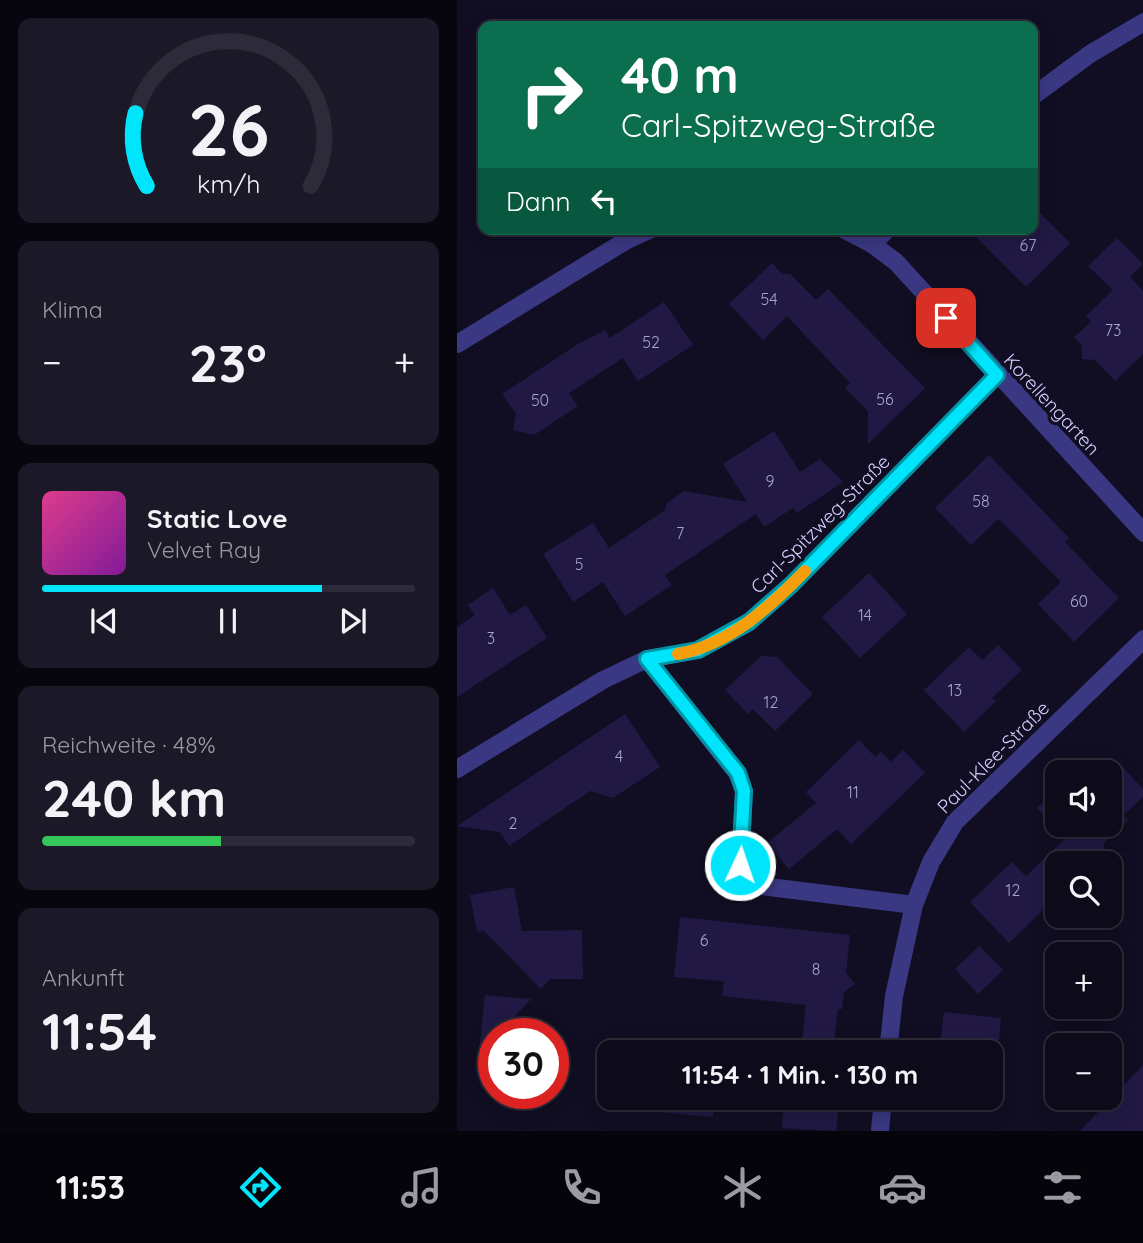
<!DOCTYPE html>
<html lang="de">
<head>
<meta charset="utf-8">
<style>
	body { margin:0; font-family:Quicksand,sans-serif; background:#1b1827; color:#f1f3f6; height:100vh; display:flex; flex-direction:column; font-size:26px; white-space:nowrap }
	* { box-sizing:border-box; margin:0 }
	p { font-size:23px; color:#9a9aa2 }
	.icon { flex:none; width:38px; height:38px; fill:none; stroke:currentColor; stroke-width:2; stroke-linecap:round; stroke-linejoin:round }
	.map { position:relative; flex:1; overflow:hidden }
	.details { display:flex; flex-direction:column; gap:18px; padding:18px; background:#07060e; width:457px }
	.details>* { flex:none }
	.guide { position:absolute; left:21px; top:21px; width:560px; height:214px; border-radius:14px; box-shadow:0 4px 18px #0003,0 0 0 2px #2d2b39; background:#0b6e4f; color:#fff; overflow:hidden }
	.buttons { position:absolute; left:588px; top:760px; display:grid; gap:14px }
	.buttons a { display:grid; place-items:center; width:77px; height:77px; border-radius:14px; background:#0d0a1a; box-shadow:0 4px 18px #0003,0 0 0 2px #2d2b39; font-size:35px }
	.speed { position:absolute; left:21px; top:1018px; display:flex; gap:14px; font-size:35px; font-weight:700; text-align:center }
	.speed>* { display:grid; place-content:center; width:91px; height:91px; border-radius:50%; background:#0d0a1a; box-shadow:0 4px 18px #0003,0 0 0 2px #2d2b39; line-height:1 }
	.speed .limit { border:10px solid #d22; background:#fff; color:#111 }
	.pin { position:absolute; display:grid; place-items:center; width:60px; height:60px; color:#fff; margin:-30px; border-radius:14px; box-shadow:0 4px 10px #0006 }
	.me { position:absolute; width:77px; margin:-38px; rotate:3deg; stroke-linejoin:round; filter:drop-shadow(0 0 5px #0008) }
	.turn { display:flex; align-items:center; gap:24px; height:147px; padding:0 28px; font-size:32px }
	.turn .icon { width:91px; height:91px; stroke-width:2.5 }
	.turn b { display:block; font-size:49px; line-height:60px }
	.then { display:flex; align-items:center; height:66px; padding:0 28px; background:#0003; gap:14px; font-size:26px }
	.big { font-size:52px; font-weight:700; line-height:1.1 }
	.details .card { flex:1; display:flex; flex-direction:column; justify-content:center; gap:10px; min-width:0; padding:0 24px; border-radius:14px; background:#1b1827 }
	.details .dial { align-items:center; gap:0 }
	.dial svg { height:182px; overflow:visible; fill:none; stroke:#2d2b39; stroke-width:7; stroke-linecap:round; text-anchor:middle }
	.dial text { fill:#f1f3f6; stroke:none }
	.song { display:flex; align-items:center; gap:21px }
	.cover { width:84px; height:84px; border-radius:10px; background:linear-gradient(135deg,hsl(330 70% 55%),hsl(290 70% 35%)) }
	.played { height:7px; border-radius:4px; background:linear-gradient(90deg,#00e5fb 75%,#2d2b39 75%) }
	.keys { display:flex; justify-content:space-around; direction:ltr }
	.heat { display:flex; justify-content:space-between; align-items:center; font-size:38px; direction:ltr }
	.charge { height:10px; border-radius:5px; background:linear-gradient(90deg,#34c759 48%,#2d2b39 0) }
	.trip { position:absolute; left:140px; top:1040px; width:406px; height:70px; border-radius:14px; background:#0d0a1a; box-shadow:0 4px 18px #0003,0 0 0 2px #2d2b39; font-weight:700; line-height:70px; text-align:center }
	.menu { display:flex; height:112px; justify-content:space-around; align-items:center; background:#05040a; color:#9a9aa2 }
	.menu .icon { width:49px; height:49px }
	.menu .current { color:#00e5fb }
	.menu b { font-size:32px; color:#f1f3f6 }
	main { display:flex; flex:1; min-height:0 }
	.map>svg:first-child { display:block }
</style>
</head>
<body>
<main>
<section class="details">
<div class="card dial"><svg viewBox="0 0 100 80">
<path d="M14 69A42 42 0 1 1 86 69"/>
<path d="M14 69A42 42 0 0 1 9 37" stroke="#00e5fb"/>
<text x="50" y="56" font-size="32" font-weight="700">26</text>
<text x="50" y="72" font-size="11">km/h</text>
</svg></div>
<div class="card"><p>Klima</p>
<div class="heat"><a>−</a><b class="big">23°</b><a>+</a></div>
</div>
<div class="card">
<div class="song"><i class="cover"></i><div><b>Static Love</b><p>Velvet Ray</p></div></div>
<div class="played"></div>
<div class="keys"><svg class="icon" aria-label="previous" viewBox="0 0 24 24"><path d="M18 5L8 12l10 7zM5 5v14"/></svg><svg class="icon" aria-label="pause" viewBox="0 0 24 24"><path d="M8 5v14M16 5v14"/></svg><svg class="icon" aria-label="next" viewBox="0 0 24 24"><path d="M6 5l10 7-10 7zM19 5v14"/></svg></div>
</div>
<div class="card"><p>Reichweite · 48%</p><b class="big">240 km</b><div class="charge"></div></div>
<div class="card"><p>Ankunft</p><b class="big">11:54</b></div>
</section>
<div class="map">
<svg width="687" height="1131" viewBox="0 0 687 1131">
	<rect width="100%" height="100%" fill="#110e23"/>
	<g fill="#211944">
		<polygon points="576,206 613,243 569,287 511,229 576,229"/>
		<polygon points="660,238 686,264 673,277 686,291 686,354 658,381 638,360 625,359 625,346 617,337 634,322 629,316 656,290 631,266"/>
		<polygon points="315,263 325,274 333,274 359,300 371,289 468,388 411,444 411,411 388,388 393,383 330,316 306,340 272,304"/>
		<polygon points="207,302 236,345 181,381 166,358 112,393 121,406 77,435 56,430 59,414 45,394 121,344 148,330 153,338"/>
		<polygon points="317,431 343,472 363,459 386,482 340,513 336,508 307,527 299,514 208,575 215,585 168,616 146,582 116,602 86,554 136,523 152,548 208,510 210,503 227,491 290,502 266,464"/>
		<polygon points="532,455 612,538 608,542 662,598 617,642 581,604 604,582 544,521 541,519 514,545 478,508"/>
		<polygon points="412,573 450,614 403,658 365,617"/>
		<polygon points="36,588 53,615 69,605 90,638 0,697 0,627 18,615 11,605"/>
		<polygon points="541,645 565,670 535,698 539,701 507,732 467,690 512,647 525,660"/>
		<polygon points="304,656 320,657 356,694 318,731 296,709 291,714 268,690"/>
		<polygon points="168,714 203,767 156,798 133,791 52,846 43,832 0,826"/>
		<polygon points="402,740 418,757 424,752 434,762 446,750 468,773 394,844 380,829 332,869 310,843 359,803 349,792"/>
		<polygon points="659,760 686,789 686,797 666,816 671,820 647,843 647,851 638,859 600,863 600,891 594,898 596,900 552,943 513,902 555,862 569,876 609,838 580,808 600,789 600,824 653,824 653,772 637,772"/>
		<polygon points="57,887 65,931 125,930 126,979 93,979 84,989 27,931 20,932 13,895"/>
		<polygon points="223,917 393,935 389,973 398,984 387,992 385,1009 381,1009 376,1052 344,1052 349,1005 265,996 267,981 217,977"/>
		<polygon points="522,946 546,970 521,994 498,969"/>
		<polygon points="28,995 74,999 41,1034 37,1034 37,1038 22,1054"/>
		<polygon points="487,1012 544,1018 541,1052 482,1052"/>
		<polygon points="207,1046 263,1051 206,1052"/>
		<polygon points="686,1065 686,1131 623,1131"/>
		<polygon points="202,1097 258,1097 256,1117 200,1112"/>
		<polygon points="328,1097 383,1097 379,1131 325,1128"/>
	</g>
	<g fill="none" stroke-linecap="round" stroke-linejoin="round">
		<g stroke="#3a3882" stroke-width="18">
			<polyline points="576,96 633,54 687,22"/>
			<polyline points="386,229 415,244 439,262 687,533"/>
			<polyline points="415,244 431,229"/>
			<polyline points="0,344 170,240 194,229"/>
			<polyline points="190,659 280,773 287,791 283,865 287,876 296,885 457,905"/>
			<polyline points="0,769 146,680 190,659 241,650 292,622 334,585 540,375"/>
			<polyline points="431,1052 437,996 457,905 474,862 498,822 687,639"/>
			<polyline points="423,1131 426,1097"/>
		</g>
	</g>
	<g fill="none" stroke-linecap="round" stroke-linejoin="round">
		<defs>
			<polyline id="route" points="283,865 287,791 281,773 190,659 241,650 292,622 334,585 540,375 489,318"/>
		</defs>
		<use href="#route" stroke="#0095a3" stroke-width="18"/>
		<use href="#route" stroke="#00e5fb" stroke-width="12"/>
		<path stroke="#f59e0b" stroke-width="12" d="M221,654C272,645 313,607 348,571"/>
	</g>
	<g text-anchor="middle" dominant-baseline="central" stroke-width="7" stroke-linejoin="round" paint-order="stroke">
		<g font-size="16" fill="#a7a2d0">
			<text x="571" y="245">67</text>
			<text x="312" y="299">54</text>
			<text x="656" y="330">73</text>
			<text x="194" y="342">52</text>
			<text x="428" y="399">56</text>
			<text x="83" y="400">50</text>
			<text x="313" y="481">9</text>
			<text x="524" y="501">58</text>
			<text x="223" y="533">7</text>
			<text x="122" y="564">5</text>
			<text x="622" y="601">60</text>
			<text x="408" y="615">14</text>
			<text x="34" y="638">3</text>
			<text x="498" y="690">13</text>
			<text x="314" y="702">12</text>
			<text x="162" y="756">4</text>
			<text x="396" y="792">11</text>
			<text x="56" y="823">2</text>
			<text x="556" y="890">12</text>
			<text x="247" y="940">6</text>
			<text x="359" y="969">8</text>
		</g>
		<g font-size="19" fill="#d4d0ff" stroke="#110e23">
			<text transform="translate(595 404) rotate(47)">Korellengarten</text>
			<text transform="translate(363 524) rotate(-45)">Carl-Spitzweg-Straße</text>
			<text transform="translate(536 757) rotate(-45)">Paul-Klee-Straße</text>
		</g>
	</g>
</svg>
<div class="buttons">
<a><svg class="icon" aria-label="sound" viewBox="0 0 24 24"><path d="M4 9h4l5-4v14l-5-4H4zM17 9q2 3 0 6"/></svg></a>
<a><svg class="icon" aria-label="search" viewBox="0 0 24 24"><circle cx="10" cy="10" r="6"/><path d="M15 15l6 6"/></svg></a>
<a>+</a>
<a>−</a>
</div>
<div class="speed"><div class="limit">30</div></div>
<div class="pin" style="left:489px;top:318px;background:#d93025"><svg class="icon" aria-label="arrive" viewBox="0 0 24 24"><path d="M6 21V4h12l-3 4 3 4H6"/></svg></div>
<svg class="me" style="left:283px;top:865px" viewBox="-20 -20 40 40"><circle r="17" fill="#00e5fb" stroke="#fff" stroke-width="3"/><path d="M0-11L8 9 0 5-8 9z" fill="#fff"/></svg>
<div class="trip">11:54 · 1 Min. · 130 m</div>
<div class="guide">
<div class="turn"><svg class="icon" aria-label="right" viewBox="0 0 24 24"><path d="M7 20v-9h11M14 6l5 5-5 5"/></svg><div><b>40 m</b>Carl-Spitzweg-Straße</div></div>
<div class="then">Dann<svg class="icon" aria-label="left" viewBox="0 0 24 24"><path d="M17 20v-9H6M10 6l-5 5 5 5"/></svg></div>
</div>
</div>
</main>
<nav class="menu">
<b>11:53</b>
<svg class="icon current" aria-label="directions" viewBox="0 0 24 24"><path d="M12 3l9 9-9 9-9-9zM9 14v-3h6M13 9l2 2-2 2"/></svg>
<svg class="icon" aria-label="music" viewBox="0 0 24 24"><path d="M9 18V5l10-2v13"/><circle cx="6" cy="18" r="3"/><circle cx="16" cy="16" r="3"/></svg>
<svg class="icon" aria-label="phone" viewBox="0 0 24 24"><path d="M5 4h4l2 5-3 2q2 4 5 5l2-3 5 2v4C11 20 4 13 5 4z"/></svg>
<svg class="icon" aria-label="climate" viewBox="0 0 24 24"><path d="M12 3v18M4 7l16 10M4 17L20 7"/></svg>
<svg class="icon" aria-label="car" viewBox="0 0 24 24"><path d="M5 17H2v-5l4-1 3-4h7l3 4 3 1v5h-3M9 17h6M6 11h13"/><circle cx="7" cy="17" r="2"/><circle cx="17" cy="17" r="2"/></svg>
<svg class="icon" aria-label="filters" viewBox="0 0 24 24"><path d="M4 7h16M4 17h16"/><circle cx="9" cy="7" r="2"/><circle cx="15" cy="17" r="2"/></svg>
</nav>
</body>
</html>
